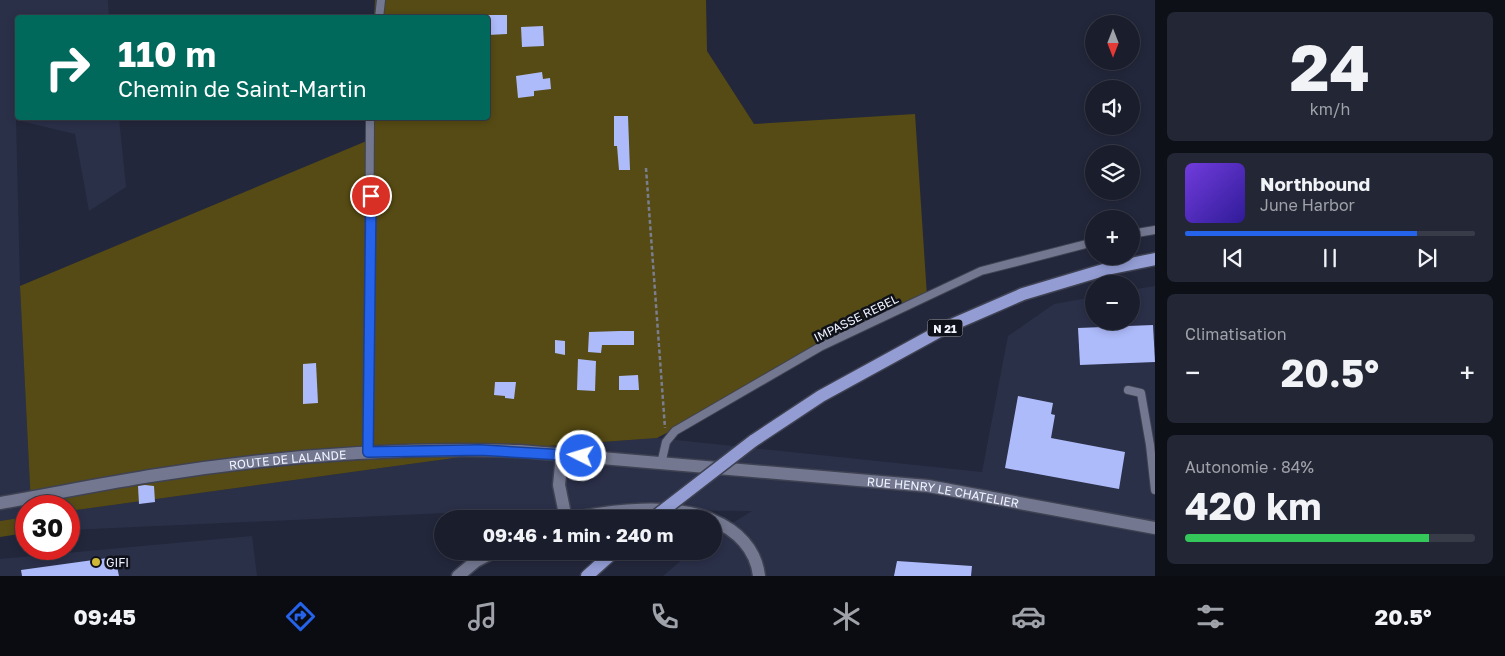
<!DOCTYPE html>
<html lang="fr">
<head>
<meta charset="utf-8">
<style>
	body { margin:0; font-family:"Golos Text",sans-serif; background:#232634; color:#f1f3f6; height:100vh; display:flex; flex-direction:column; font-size:19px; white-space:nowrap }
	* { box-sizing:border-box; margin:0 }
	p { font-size:16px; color:#9fa2a9 }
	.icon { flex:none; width:28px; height:28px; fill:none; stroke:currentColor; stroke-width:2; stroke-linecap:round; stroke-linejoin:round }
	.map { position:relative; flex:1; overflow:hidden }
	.panel { display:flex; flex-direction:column; gap:12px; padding:12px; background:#0e1018; width:350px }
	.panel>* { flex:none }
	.top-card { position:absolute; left:15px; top:15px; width:475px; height:105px; border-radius:5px; box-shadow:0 2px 8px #0003,0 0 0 1px #383b48; background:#00695c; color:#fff; overflow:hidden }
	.needle { width:32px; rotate:180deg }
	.controls { position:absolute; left:1085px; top:15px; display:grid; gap:10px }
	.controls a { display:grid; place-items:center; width:55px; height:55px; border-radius:50%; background:#1a1d2c; box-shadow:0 2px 8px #0003,0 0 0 1px #383b48; font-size:25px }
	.speed { position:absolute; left:15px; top:495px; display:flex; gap:10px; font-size:25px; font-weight:700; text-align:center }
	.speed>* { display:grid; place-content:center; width:65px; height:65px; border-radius:50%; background:#1a1d2c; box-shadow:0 2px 8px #0003,0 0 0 1px #383b48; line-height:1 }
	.speed .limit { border:8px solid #d22; background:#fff; color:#111 }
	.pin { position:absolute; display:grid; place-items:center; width:42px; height:42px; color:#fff; margin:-21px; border:2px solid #fff; border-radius:50%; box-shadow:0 1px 5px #0007 }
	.me { position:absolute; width:55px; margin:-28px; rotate:275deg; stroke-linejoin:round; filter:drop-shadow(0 0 4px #0008) }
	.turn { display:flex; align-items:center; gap:18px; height:105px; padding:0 20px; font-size:22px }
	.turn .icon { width:65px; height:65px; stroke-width:2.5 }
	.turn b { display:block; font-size:35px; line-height:42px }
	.big { font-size:38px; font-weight:700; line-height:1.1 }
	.panel .tile { flex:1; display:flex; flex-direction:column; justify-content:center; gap:8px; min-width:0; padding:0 18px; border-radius:8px; background:#232634 }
	.panel .dial { align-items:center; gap:0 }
	.dial b { font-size:65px; line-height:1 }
	.song { display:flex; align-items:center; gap:15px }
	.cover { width:60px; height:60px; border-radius:8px; background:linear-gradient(135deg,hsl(260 70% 55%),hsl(250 70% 35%)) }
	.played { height:5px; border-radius:2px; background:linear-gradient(90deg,#2563eb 80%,#383b48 80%) }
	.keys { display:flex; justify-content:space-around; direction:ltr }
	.heat { display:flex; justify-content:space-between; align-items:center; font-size:28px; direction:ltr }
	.charge { height:8px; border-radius:4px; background:linear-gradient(90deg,#34c759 84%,#383b48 0) }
	.trip { position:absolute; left:434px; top:510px; width:288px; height:50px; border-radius:25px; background:#1a1d2c; box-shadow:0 2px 8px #0003,0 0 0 1px #383b48; font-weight:700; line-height:50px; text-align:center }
	.dock { display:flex; height:80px; justify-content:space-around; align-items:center; background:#0a0c12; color:#9fa2a9 }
	.dock .icon { width:35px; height:35px }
	.dock .active { color:#2563eb }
	.dock b { font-size:22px; color:#f1f3f6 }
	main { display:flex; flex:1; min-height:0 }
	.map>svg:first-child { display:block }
</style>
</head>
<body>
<main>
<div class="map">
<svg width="1155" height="576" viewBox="0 0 1155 576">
	<rect width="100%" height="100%" fill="#23273b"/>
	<g fill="#2b3049">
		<polygon points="0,0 108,0 109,17 18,18 18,118 119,118 126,187 89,211 75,134 16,120 20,286 31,506 26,506 26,517 0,521"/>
		<polygon points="1155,286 1155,576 663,576 692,551 712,551 713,535 752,511 534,509 69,530 69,511 533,447 657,438 982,472 1008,336 1054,304 1094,297 1094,321 1131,321 1131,290"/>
		<polygon points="252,536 257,576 0,576 0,559"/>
	</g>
	<g fill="#564b14">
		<polygon points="375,0 706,0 707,51 754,124 915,114 927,296 657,438 533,447 69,511 69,506 31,506 20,286 369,140 370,118 488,118 488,18 374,17"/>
		<polygon points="26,517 26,533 0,537 0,521"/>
	</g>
	<g fill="#aebbfa">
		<polygon points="488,15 507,15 507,34 488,35"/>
		<polygon points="543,26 544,46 522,47 521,27"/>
		<polygon points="542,72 543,79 550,78 551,89 534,91 534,96 518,98 516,76"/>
		<polygon points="614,116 628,116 630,170 619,170 617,146 614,146"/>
		<polygon points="1153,325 1155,362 1080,365 1078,328"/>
		<polygon points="620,331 634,331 634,345 602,345 601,353 588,352 589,332"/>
		<polygon points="555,340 565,341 565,355 555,353"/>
		<polygon points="578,359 596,361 595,391 577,390"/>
		<polygon points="316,363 318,403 303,404 303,364"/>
		<polygon points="638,375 639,390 619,390 619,376"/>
		<polygon points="495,382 516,382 514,399 505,398 505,396 494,395"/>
		<polygon points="1018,396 1053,403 1051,414 1055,415 1051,438 1125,452 1119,489 1005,468"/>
		<polygon points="145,485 154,486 155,502 139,504 138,486"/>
		<polygon points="115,557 119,576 22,576 21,570"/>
		<polygon points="897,561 972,566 971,576 894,576"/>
	</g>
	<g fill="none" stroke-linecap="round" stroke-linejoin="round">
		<defs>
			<g id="service">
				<polyline points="379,18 381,0"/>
				<polyline points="1131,234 1155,230"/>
				<polyline points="1128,390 1141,393 1150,445 1155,490"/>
				<polyline points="368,452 370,118"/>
				<polyline points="661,464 666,442 675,431 820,347 981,271 1094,242"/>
			</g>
			<g id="minor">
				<polyline points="562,455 559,485 566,519"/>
				<path id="s1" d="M0,503C52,494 105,483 157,475C276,456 400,447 520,451L928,486L1155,528"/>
				<path d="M571,519C610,510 673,503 710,519"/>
				<path d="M712,520C737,530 756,549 759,576"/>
				<polyline points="458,576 476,561 495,551"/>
			</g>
			<g id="primary">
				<polyline points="753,441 821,396 947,327 1023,294 1107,269 1155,259"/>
				<polyline points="587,576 615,551"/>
			</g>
		</defs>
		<use href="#service" stroke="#3f4252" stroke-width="10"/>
		<use href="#minor" stroke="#3f4252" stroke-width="15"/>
		<use href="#primary" stroke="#3f4252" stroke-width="15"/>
		<polyline stroke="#7a7e8e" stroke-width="2.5" stroke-dasharray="4 2.5" stroke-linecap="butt" points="646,168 665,428"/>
		<use href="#service" stroke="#737890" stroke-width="8"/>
		<use href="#minor" stroke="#737890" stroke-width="12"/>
		<use href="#primary" stroke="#939dd3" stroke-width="12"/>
		<defs>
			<polyline id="primary-bridge" points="652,519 753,441"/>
		</defs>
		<use href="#primary-bridge" stroke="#3f4252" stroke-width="15" stroke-linecap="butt"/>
		<use href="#primary-bridge" stroke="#939dd3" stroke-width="12"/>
	</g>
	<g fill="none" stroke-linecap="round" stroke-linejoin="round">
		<defs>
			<polyline id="route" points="371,196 368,452 480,450 581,456"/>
		</defs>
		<use href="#route" stroke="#184099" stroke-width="12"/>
		<use href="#route" stroke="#2563eb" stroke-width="9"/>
	</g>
	<circle fill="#d0b837" stroke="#0f111a" stroke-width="2" cx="96" cy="562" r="5"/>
	<g text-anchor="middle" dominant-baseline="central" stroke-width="5" stroke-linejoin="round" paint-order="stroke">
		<rect fill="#0f111a" stroke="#adb0ba" stroke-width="1" x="927.5" y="319.5" width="35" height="17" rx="4"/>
		<g font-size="11" font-weight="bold" fill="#f1f4ff">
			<text x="945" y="328">N 21</text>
		</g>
		<g font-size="12" fill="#f1f4ff" stroke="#0f111a">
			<text transform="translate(856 318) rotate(-26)">IMPASSE REBEL</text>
			<text stroke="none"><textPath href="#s1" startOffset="291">ROUTE DE LALANDE</textPath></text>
			<text stroke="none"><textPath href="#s1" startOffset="949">RUE HENRY LE CHATELIER</textPath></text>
		</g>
		<g font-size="12" fill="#f1f4ff" stroke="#0f111a" text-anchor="start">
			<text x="106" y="562">GIFI</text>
		</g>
	</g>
</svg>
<div class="controls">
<a><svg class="needle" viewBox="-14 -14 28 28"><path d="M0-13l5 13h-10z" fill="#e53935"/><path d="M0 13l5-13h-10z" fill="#9fa2a9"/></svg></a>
<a><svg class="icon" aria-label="sound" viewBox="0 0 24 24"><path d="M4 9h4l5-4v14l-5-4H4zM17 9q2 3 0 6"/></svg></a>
<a><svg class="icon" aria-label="layers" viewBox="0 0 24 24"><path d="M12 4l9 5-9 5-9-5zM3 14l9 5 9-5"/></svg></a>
<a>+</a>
<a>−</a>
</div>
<div class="speed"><div class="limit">30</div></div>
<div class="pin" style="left:371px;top:196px;background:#d93025"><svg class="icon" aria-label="arrive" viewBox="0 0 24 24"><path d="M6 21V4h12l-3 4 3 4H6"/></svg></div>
<svg class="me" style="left:581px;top:456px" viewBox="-20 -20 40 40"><circle r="17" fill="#2563eb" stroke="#fff" stroke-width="3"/><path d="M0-11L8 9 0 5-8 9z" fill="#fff"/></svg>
<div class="trip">09:46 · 1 min · 240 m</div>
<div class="top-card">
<div class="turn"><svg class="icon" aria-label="right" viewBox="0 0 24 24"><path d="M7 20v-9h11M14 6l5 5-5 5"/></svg><div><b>110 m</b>Chemin de Saint-Martin</div></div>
</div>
</div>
<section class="panel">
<div class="tile dial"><b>24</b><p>km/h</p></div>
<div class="tile">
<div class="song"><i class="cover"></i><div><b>Northbound</b><p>June Harbor</p></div></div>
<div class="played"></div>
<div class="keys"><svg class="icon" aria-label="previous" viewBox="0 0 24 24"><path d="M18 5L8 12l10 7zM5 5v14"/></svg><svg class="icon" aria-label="pause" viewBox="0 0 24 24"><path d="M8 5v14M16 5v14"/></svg><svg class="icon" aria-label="next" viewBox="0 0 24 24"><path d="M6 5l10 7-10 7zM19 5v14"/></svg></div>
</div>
<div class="tile"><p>Climatisation</p>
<div class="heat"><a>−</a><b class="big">20.5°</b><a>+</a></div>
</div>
<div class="tile"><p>Autonomie · 84%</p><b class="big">420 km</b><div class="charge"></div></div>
</section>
</main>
<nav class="dock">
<b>09:45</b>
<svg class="icon active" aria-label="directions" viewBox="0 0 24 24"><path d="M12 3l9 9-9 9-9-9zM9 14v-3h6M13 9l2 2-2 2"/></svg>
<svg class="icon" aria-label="music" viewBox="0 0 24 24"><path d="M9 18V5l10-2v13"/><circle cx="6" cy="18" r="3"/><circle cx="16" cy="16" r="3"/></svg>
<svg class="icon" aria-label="phone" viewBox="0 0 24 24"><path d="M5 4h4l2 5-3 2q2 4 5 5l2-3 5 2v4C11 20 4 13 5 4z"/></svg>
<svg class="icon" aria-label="climate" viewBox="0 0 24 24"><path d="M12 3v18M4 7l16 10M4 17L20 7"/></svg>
<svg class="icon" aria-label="car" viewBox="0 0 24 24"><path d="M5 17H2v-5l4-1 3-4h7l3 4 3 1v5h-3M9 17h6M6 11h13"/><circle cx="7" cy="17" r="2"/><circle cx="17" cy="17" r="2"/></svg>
<svg class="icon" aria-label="filters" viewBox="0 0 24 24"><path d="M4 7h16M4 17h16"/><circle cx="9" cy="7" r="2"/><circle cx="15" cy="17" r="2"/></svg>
<b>20.5°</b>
</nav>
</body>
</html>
